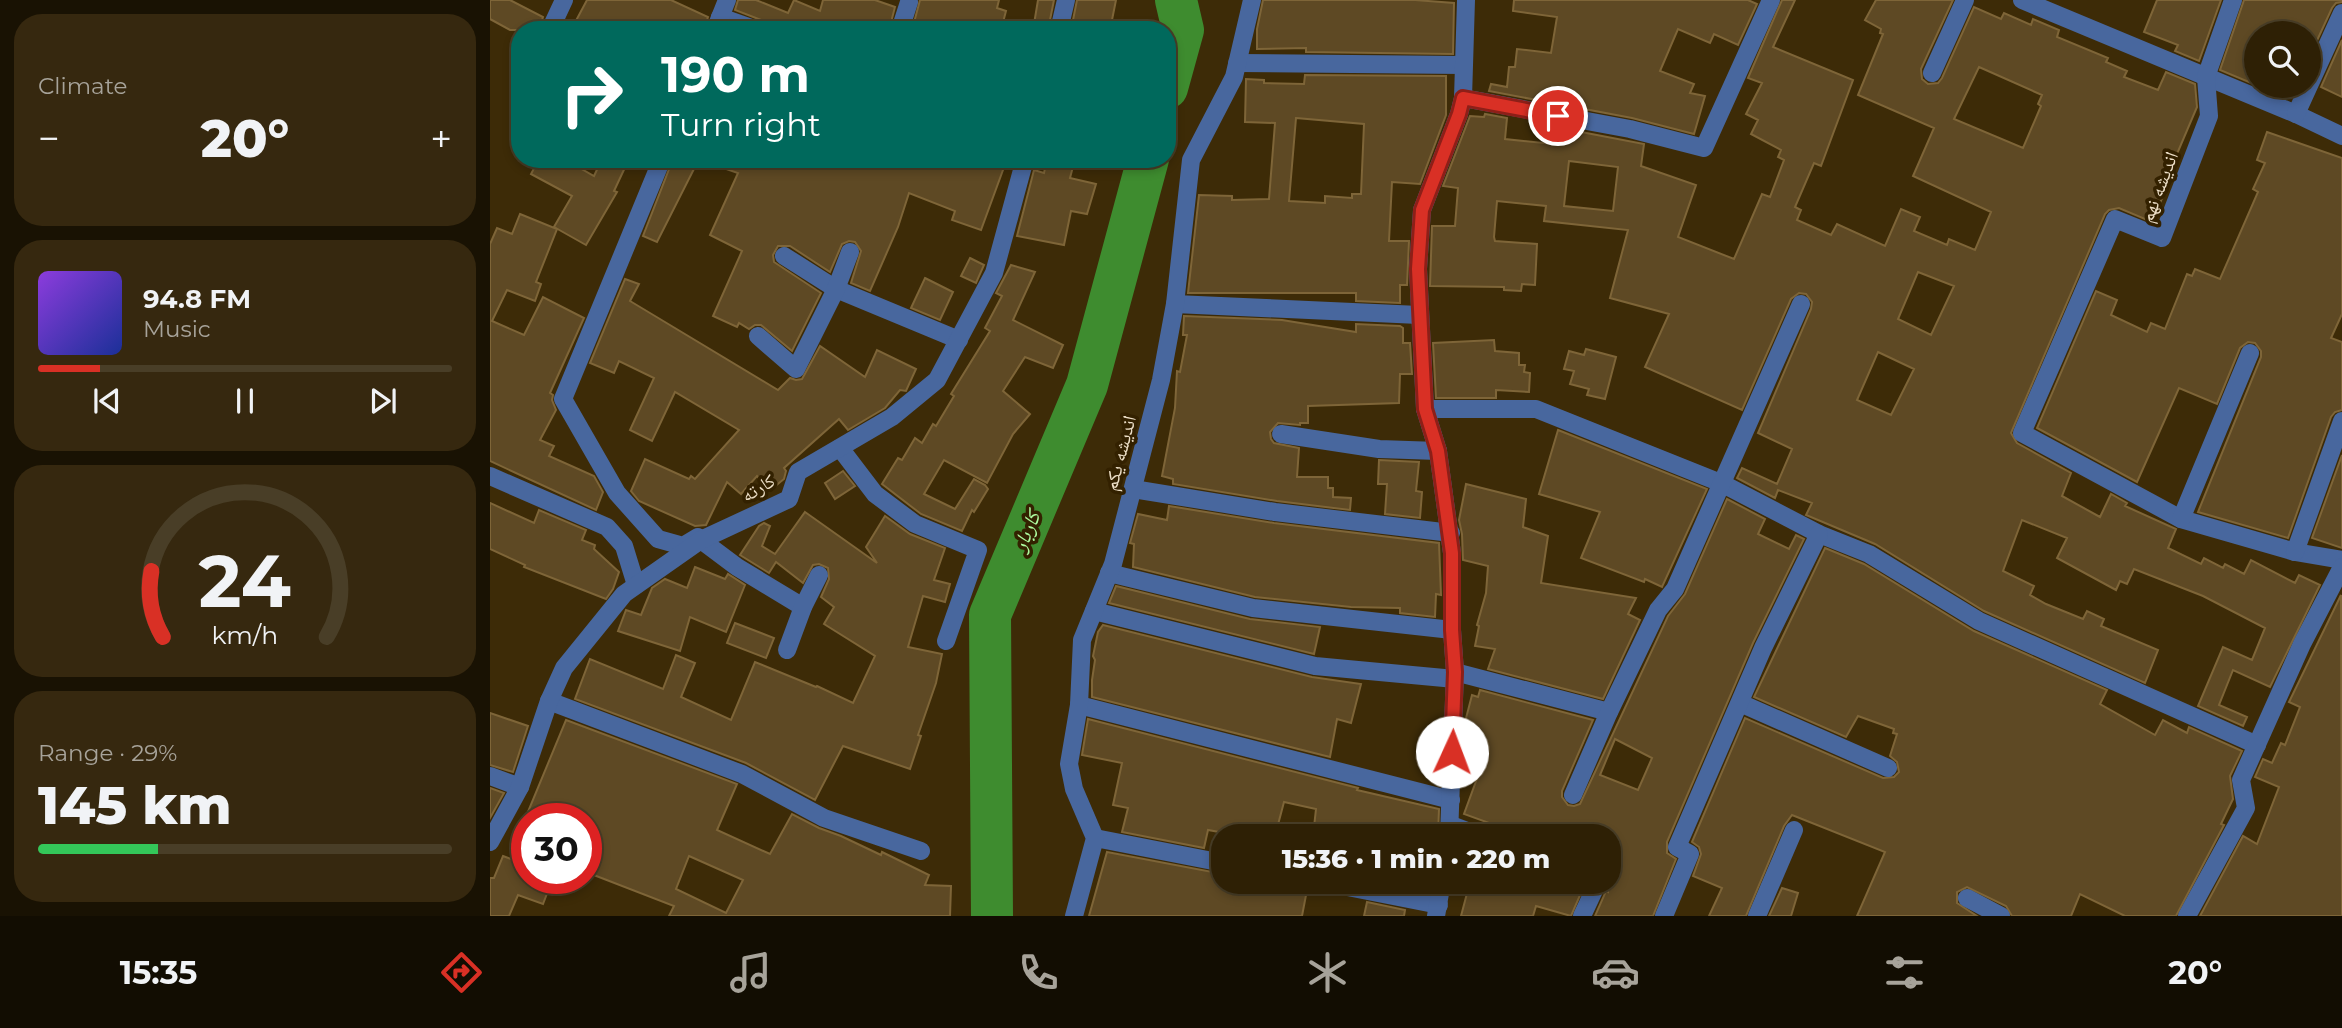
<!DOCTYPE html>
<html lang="en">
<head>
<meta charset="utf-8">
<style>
	body { margin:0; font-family:Montserrat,"Noto Naskh Arabic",sans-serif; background:#36280f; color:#f1f3f6; height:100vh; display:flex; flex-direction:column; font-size:26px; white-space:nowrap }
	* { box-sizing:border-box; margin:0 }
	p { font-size:23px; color:#a7a39a }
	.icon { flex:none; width:38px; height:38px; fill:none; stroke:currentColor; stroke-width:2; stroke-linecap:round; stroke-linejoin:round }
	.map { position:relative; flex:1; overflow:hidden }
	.panel { display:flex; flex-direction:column; gap:14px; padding:14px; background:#191203; width:490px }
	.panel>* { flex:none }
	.guide { position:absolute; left:21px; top:21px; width:665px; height:147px; border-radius:28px; box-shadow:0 4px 10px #0003,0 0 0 2px #493e27; background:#00695c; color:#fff; overflow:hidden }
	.fabs { position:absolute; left:1754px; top:21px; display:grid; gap:14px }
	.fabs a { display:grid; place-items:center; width:77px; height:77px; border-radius:50%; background:#2e2005; box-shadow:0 4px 10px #0003,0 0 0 2px #493e27; font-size:35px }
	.speed { position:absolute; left:21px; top:803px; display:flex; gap:14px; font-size:35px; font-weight:700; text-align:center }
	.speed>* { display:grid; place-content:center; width:91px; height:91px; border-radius:50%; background:#2e2005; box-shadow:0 4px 10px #0003,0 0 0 2px #493e27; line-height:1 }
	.speed .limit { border:10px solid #d22; background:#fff; color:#111 }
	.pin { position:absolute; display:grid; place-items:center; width:60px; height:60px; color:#fff; margin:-30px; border:4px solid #fff; border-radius:50%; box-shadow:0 2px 7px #0007 }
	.me { position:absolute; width:77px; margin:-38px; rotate:2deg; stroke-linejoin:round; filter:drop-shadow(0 0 5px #0008) }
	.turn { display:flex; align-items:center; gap:24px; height:147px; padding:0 35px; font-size:32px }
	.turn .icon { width:91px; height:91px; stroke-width:2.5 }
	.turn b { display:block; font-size:49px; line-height:60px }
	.big { font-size:52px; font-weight:800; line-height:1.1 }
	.panel .widget { flex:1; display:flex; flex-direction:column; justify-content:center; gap:10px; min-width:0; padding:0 24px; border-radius:28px; background:#36280f }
	.panel .dial { align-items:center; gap:0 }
	.dial svg { height:182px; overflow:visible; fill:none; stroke:#493e27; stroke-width:7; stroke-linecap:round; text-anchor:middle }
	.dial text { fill:#f1f3f6; stroke:none }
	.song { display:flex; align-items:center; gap:21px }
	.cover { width:84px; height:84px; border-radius:10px; background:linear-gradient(135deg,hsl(270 70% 55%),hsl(230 70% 35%)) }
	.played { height:7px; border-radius:4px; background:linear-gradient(90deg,#d93025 15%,#493e27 15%) }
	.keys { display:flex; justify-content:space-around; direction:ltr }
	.heat { display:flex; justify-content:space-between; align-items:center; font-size:38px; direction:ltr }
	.charge { height:10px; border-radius:5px; background:linear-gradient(90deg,#34c759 29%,#493e27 0) }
	.trip { position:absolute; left:721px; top:824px; width:410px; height:70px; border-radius:28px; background:#2e2005; box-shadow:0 4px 10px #0003,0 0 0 2px #493e27; font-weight:800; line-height:70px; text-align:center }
	.tab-bar { display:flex; height:112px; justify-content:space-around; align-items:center; background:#120d02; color:#a7a39a }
	.tab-bar .icon { width:49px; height:49px }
	.tab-bar .selected { color:#d93025 }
	.tab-bar b { font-size:32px; color:#f1f3f6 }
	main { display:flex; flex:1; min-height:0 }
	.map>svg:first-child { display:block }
</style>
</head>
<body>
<main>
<section class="panel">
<div class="widget"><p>Climate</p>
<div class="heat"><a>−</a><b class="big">20°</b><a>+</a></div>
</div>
<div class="widget">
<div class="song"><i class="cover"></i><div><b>94.8 FM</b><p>Music</p></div></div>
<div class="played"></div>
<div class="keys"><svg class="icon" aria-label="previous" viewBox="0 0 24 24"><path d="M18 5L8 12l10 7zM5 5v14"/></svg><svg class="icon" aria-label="pause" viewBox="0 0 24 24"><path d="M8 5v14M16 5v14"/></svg><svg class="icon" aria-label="next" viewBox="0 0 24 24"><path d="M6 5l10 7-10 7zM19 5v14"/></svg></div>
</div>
<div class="widget dial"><svg viewBox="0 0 100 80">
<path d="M14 69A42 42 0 1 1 86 69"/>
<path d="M14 69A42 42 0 0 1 9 40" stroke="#d93025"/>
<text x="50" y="56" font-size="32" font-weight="700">24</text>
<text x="50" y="72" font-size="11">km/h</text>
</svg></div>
<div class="widget"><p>Range · 29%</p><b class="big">145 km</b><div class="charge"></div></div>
</section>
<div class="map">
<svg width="1852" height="916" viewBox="0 0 1852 916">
	<rect width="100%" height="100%" fill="#3d2b07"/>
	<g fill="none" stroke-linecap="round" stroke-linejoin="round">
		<g stroke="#3e8c2f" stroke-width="42">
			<polyline points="677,88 693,30 686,0"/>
			<polyline points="502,916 500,615 597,385 658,159"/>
		</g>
	</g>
	<g fill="#5e4924" stroke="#7e6538" stroke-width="2" fill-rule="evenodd">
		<polygon points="0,0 20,0 53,17 49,30 20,30 0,19"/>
		<polygon points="97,0 181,0 218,17 214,30 194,30 179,23 175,30 81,30"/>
		<polygon points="248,0 266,0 298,13 304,0 330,11 333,0 385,0 405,7 399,30 278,30 276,23 271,20 245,10"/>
		<polygon points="430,0 509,0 507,8 516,11 511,30 422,30"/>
		<polygon points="548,0 564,0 558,30 543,30"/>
		<polygon points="587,0 626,0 620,30 581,30"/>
		<polygon points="773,0 925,0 964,3 963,54 816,52 816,48 767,49 767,29"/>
		<polygon points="1024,0 1258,0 1267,4 1248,45 1224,34 1220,43 1188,29 1170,71 1204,84 1200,93 1215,96 1204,134 1142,118 999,91 1001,84 1017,87 1019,67 1025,67 1027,49 1061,53 1067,17 1023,11"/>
		<path d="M1292,0H1305L1283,47L1363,80L1331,166L1324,163L1305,207L1311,210L1307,220L1341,235L1347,224L1395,246L1411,209L1430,217L1424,231L1457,245L1459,239L1485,250L1501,212L1423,176L1444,128L1368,95L1393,34L1390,33L1391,29L1375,20L1386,0H1463L1431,69L1432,79L1438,84L1448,83L1452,78L1484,7L1511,19L1514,13L1541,25L1543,19L1569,30L1567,37L1618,58L1616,62L1637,71L1634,77L1668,90L1676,72L1705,84L1707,107L1684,161L1682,160L1668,194L1673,196L1662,222L1629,208L1619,210L1615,214L1521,433L1527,443L1581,473L1572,496L1610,517L1621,494L1637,503L1635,506L1686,529L1678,548L1711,564L1714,558L1733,568L1735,564L1754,574L1761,560L1805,583L1809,575L1830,585L1780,687L1743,670L1729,705L1757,717L1753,726L1708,706L1733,647L1762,660L1775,628L1713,596L1644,569L1637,584L1630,581L1626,590L1567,558L1577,538L1532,520L1513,571L1544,586L1540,595L1556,604L1593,619L1597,611L1614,619L1611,626L1668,650L1655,683L1494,611L1385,544L1316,515L1322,503L1288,490L1285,498L1247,478L1252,468L1287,484L1302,449L1268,433L1321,309L1322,302L1316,294L1309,293L1301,299L1252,410L1155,367L1179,314L1120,298L1138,230L1054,221L1056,206L1007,201L1004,237L1005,241L1047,244L1045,285L1032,284L1031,291L1014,290V287L940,286L942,226H965L968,188L953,186L980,116L994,117L995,114L1017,118L1015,139L1063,144L1065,127L1154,144L1151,166L1206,185L1188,237L1244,259L1272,194L1280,197L1294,160L1288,157L1291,150L1261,134L1268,120L1256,114L1272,83L1258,78ZM1489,67L1552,95L1548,104L1551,106L1533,148L1464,119ZM1079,161L1128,167L1123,211L1074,206ZM1428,272L1464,286L1441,335L1408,319ZM1388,352L1424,369L1401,415L1367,400Z"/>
		<polygon points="1667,0 1731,0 1709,61 1685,51 1688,45 1654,32"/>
		<polygon points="1754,0 1852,0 1852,2 1846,3 1842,8 1818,60 1818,33 1766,33 1766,85 1730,70"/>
		<polygon points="1852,40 1852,97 1831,87"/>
		<path d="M815,75L956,76V115L930,184L902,182L899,241H919L917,285H910V303L866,301V293H698L709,195L742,196V200L779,199L785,123L755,122L756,79L774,80V83L814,84ZM806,118L874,124L871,194H862V198L835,196V203L799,201Z"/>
		<polygon points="1777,132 1852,158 1852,314 1841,338 1852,342 1852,410 1845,412 1841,417 1798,538 1708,512 1771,357 1771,351 1765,343 1758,342 1750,348 1727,404 1689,388 1647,482 1547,428 1606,291 1627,300 1621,315 1657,332 1661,323 1675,329 1697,274 1702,276 1705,269 1730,279 1768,192 1763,189 1775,163 1767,160"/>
		<polygon points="49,159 74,159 104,176 112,159 139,159 124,191 127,192 96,245 64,227 82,196 41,174"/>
		<polygon points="183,159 209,159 167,242 153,236"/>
		<polygon points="216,159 359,159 374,167 377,159 390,159 405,165 407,159 517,159 491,230 462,220 465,211 419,193 408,227 380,291 361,283 371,251 365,242 359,241 352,244 340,272 300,246 288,246 283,255 284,262 331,293 302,351 271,325 265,325 259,329 249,323 247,327 223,316 252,251 220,235 248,173 216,162"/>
		<polygon points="557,159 585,159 580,178 606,184 597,214 581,211 574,245 527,236 544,170 554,173"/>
		<polygon points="30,214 67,229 46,282 51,284 45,301 17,290 2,321 34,335 53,297 94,318 60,393 63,395 62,400 66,410 50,440 64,446 59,456 104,476 113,492 106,510 0,461 0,244 7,228 22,234"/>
		<polygon points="480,258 494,265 486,283 471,276"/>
		<polygon points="521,265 545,272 523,320 573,345 563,368 535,357 513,391 540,414 523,434 497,483 454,460 434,494 465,509 484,479 495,485 498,489 484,512 482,510 472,531 431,514 392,484 408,458 412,460 425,438 432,443 443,424 446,426 464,396 461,394 500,331 495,328 512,296 506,293"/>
		<polygon points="435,278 463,292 450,320 421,308"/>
		<polygon points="135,279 149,284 140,301 288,390 300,378 306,380 312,379 330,346 375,377 387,350 426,369 416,391 410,390 395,408 358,430 349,419 294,468 296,471 294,479 279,491 267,476 251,494 237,482 216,525 205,526 149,501 141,491 155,459 199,479 201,476 205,479 249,430 185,392 162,441 140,430 164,378 129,361 124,373 100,363"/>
		<polygon points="694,316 792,320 866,332 866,324 910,326 913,328 913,343 920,343 922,374 910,374 909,403 818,406 818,423 810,423 810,425 788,423 780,432 781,439 784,443 809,448 807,477 838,477 838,488 843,488 843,497 861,498 860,510 787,501 683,484 683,479 672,476 685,408 687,371 690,372 697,335 693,335"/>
		<polygon points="1004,340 1005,351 1029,353 1029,365 1035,365 1034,372 1040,373 1039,392 1006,390 1006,398 946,398 943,343"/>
		<polygon points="1096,349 1126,357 1115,399 1097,395 1099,389 1080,384 1084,371 1074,369 1079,351 1094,355"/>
		<polygon points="1068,430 1217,489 1172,587 1155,579 1154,582 1091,558 1110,512 1049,494"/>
		<polygon points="1852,455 1852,548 1822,538"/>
		<polygon points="889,460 929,462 926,491 932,492 930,518 895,514 897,484 888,484"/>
		<polygon points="353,471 365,486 345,499 335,483"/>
		<polygon points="976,484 1036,499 1033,527 1058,536 1051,583 1146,598 1138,614 1150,620 1113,699 998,669 1005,649 985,646 989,626 987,625 996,593 998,566 973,560 972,534 969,520"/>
		<path d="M1237,499L1275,519L1268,534L1299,549L1306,535L1314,539L1263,643L1177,842V853L1186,859L1163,916H1105L1116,891L1118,892V836H1035L974,814L996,754L974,746L981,724L975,722L982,695L988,697L990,690L1103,720L1072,791V797L1078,805L1084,806L1090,804L1178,616L1195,594ZM1125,739L1162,758L1148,790L1110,775Z"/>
		<polygon points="0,503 44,523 49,510 96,530 92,540 105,545 104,549 129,572 123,589 116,599 34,567 35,565 0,549"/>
		<polygon points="679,506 784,523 949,543 951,595 946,594 945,617 910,613 910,608 861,607 765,597 643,567 644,544 640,543 648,514 677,520"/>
		<polygon points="315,512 387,563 376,547 395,516 420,534 455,548 444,580 460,584 455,602 433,596 418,647 452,654 446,683 428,735 431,736 420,769 353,746 325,800 256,763 85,699 100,659 173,689 186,655 205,663 191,697 241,720 265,662 326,687 327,686 363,703 385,656 334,624 344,607 331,597 339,579 338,568 329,564 323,565 313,583 286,562 279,573 250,555 269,526 274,523 280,526 272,546 285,554"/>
		<polygon points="1335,548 1374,564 1484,631 1617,690 1610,704 1665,735 1673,720 1697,733 1699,727 1752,751 1740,776 1743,799 1731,824 1734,825 1686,916 1635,916 1590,894 1581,916 1522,916 1516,906 1477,887 1467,892 1467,903 1487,916 1367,916 1395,852 1302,815 1294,826 1256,916 1219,916 1232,888 1203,876 1211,854 1209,847 1202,842 1255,718 1393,778 1404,777 1409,772 1407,762 1400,756 1407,734 1403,733 1404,729 1368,716 1356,737 1264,697"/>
		<polygon points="205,567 235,579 238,574 255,585 236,632 200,617 190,651 128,631 136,610 151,615 162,588 175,579 197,588"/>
		<polygon points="626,586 760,619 830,627 824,654 619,603"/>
		<polygon points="1851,595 1852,916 1710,916 1753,836 1767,844 1789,787 1765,777 1773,759 1782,763 1791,743 1795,745 1810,707 1799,702"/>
		<polygon points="245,623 284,638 276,658 237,643"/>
		<polygon points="613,625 822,677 871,684 861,723 847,719 840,757 602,697 602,680 605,660 603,656 608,632"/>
		<polygon points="0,713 38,726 23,772 0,765"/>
		<polygon points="598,719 868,788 867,790 949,809 948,835 937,833 936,836 833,836 834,828 824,827 826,809 794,802 785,836 751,836 718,830 714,848 632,832 638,808 623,805 632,763 592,755"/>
		<path d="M76,720L247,784L227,830L280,854L302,814L329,828L351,836L391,855L392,852L439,875L435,885L461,886L460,916H179L184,906L96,872V819H35ZM199,856L253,880L236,913L186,889Z"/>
		<polygon points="0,788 14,793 0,818"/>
		<polygon points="617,852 733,874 733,882 777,882 817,890 812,916 599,916"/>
		<polygon points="13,856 37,865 37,878 63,878 53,904 28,895 19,916 0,916 0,878 4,878"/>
		<polygon points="980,882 1046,882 1060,886 1061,882 1088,882 1094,886 1081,916 1046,906 1043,916 971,916"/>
		<polygon points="1292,888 1308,893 1301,916 1279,916"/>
		<polygon points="877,902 915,910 914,916 874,916"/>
	</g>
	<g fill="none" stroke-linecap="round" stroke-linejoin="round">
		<g stroke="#48679e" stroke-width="18">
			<polyline points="1532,0 1806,114 1852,136"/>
			<polyline points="1743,0 1716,77 1719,116 1672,238 1625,219 1532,433 1691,519 1805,552 1852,560"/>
			<polyline points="230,17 267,30"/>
			<polyline points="60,30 74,0"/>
			<polyline points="225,30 237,0"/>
			<polyline points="410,30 419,2"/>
			<polyline points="747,63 973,65"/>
			<polyline points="1442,73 1475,0"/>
			<polyline points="973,98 1140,129 1214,148 1281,0"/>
			<polyline points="1806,114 1852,13"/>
			<polyline points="172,159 73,399 127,493 168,539 193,546 208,537"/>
			<polyline points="294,256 346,289 469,340"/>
			<polyline points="685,304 929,315"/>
			<polyline points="268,336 306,369 346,289 360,252"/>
			<polyline points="935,409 1046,409 1231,483 1329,534 1379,554 1489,621 1767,745"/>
			<polyline points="791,434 889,449 948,451"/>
			<polyline points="350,448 385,494 425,524 488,550 456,641"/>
			<polyline points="0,476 117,527 134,546 146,585"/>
			<polyline points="643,489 785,512 961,533"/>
			<polyline points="1691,519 1760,353"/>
			<polyline points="211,540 247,567 313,607"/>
			<polyline points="1805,552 1852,421"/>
			<polyline points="619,573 763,608 962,630"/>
			<polyline points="604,611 825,666 965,679"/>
			<polyline points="297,650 313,607 329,575"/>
			<polyline points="965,672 1119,712"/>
			<polyline points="59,701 252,774 334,818 431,851"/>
			<polyline points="1250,703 1398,768"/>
			<polyline points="589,705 961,800"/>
			<polyline points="0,776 30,787"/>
			<polyline points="1083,795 1119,712 1168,610 1185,589 1311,304"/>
			<polyline points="961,825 990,836"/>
			<polyline points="959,836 965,672 962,630 962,553 948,451 935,409 928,269 932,210 969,114 973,98 976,0"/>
			<polyline points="605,838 733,863"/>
			<polyline points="832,882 949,905"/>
			<polyline points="1477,898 1511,916"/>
			<polyline points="584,916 605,838 584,789 579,764 589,705 592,640 623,564 671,380 685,304 701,160 744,77 762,0"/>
			<polyline points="946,916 952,882"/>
			<polyline points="1092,916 1107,884 1104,882"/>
			<polyline points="1174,916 1200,854 1187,847 1273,648 1329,534"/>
			<polyline points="1267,916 1304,830"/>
			<polyline points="1697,916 1756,808 1751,780 1812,644 1852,567"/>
		</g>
		<g stroke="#48679e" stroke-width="18">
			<polyline points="569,30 576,0"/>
			<polyline points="0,842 30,787 59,701 74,668 134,594 211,540 299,499 308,472 402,417 447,380 504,273 535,159"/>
		</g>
	</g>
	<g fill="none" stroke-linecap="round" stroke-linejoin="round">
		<defs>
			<polyline id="route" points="962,752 965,672 962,630 962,553 948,451 935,409 928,269 932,210 969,114 973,98 1068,116"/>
		</defs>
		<use href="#route" stroke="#8d1f18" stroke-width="18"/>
		<use href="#route" stroke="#d93025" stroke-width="12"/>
	</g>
	<g text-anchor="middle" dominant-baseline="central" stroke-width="7" stroke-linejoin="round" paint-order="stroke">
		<g font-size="19" fill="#eddfc7" stroke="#332100">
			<text transform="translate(1669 187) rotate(-69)">اندیشه نهم</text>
			<text transform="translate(630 453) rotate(-75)">اندیشه یکم</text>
			<text transform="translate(268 488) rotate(-31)">کارته</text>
		</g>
		<g font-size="21" font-style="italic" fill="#aefc9f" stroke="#332100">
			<text transform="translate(536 531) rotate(-67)">کاربار</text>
		</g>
	</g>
</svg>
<div class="fabs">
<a><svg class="icon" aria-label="search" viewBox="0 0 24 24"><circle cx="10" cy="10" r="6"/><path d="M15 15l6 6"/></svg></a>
</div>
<div class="speed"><div class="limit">30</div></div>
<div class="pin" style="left:1068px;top:116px;background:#d93025"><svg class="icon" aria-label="arrive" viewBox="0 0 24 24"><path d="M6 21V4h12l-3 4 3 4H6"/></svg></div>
<svg class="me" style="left:962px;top:752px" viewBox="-20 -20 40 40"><circle r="19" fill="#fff"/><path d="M0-13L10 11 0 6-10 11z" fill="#d93025"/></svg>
<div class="trip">15:36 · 1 min · 220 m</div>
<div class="guide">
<div class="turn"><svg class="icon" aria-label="right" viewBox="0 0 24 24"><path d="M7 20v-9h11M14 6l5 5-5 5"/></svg><div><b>190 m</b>Turn right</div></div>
</div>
</div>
</main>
<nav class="tab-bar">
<b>15:35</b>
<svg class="icon selected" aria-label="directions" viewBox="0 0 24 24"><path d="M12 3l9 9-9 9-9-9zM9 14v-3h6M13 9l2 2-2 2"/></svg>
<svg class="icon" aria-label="music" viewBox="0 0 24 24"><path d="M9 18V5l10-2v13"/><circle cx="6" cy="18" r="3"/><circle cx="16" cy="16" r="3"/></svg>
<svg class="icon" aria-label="phone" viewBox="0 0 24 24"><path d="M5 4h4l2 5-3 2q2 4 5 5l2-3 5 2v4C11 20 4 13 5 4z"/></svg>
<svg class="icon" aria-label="climate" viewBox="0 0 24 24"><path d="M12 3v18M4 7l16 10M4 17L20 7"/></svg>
<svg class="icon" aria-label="car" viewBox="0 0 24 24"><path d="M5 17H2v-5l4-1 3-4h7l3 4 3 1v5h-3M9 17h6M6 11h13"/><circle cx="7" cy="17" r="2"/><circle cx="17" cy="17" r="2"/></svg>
<svg class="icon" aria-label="filters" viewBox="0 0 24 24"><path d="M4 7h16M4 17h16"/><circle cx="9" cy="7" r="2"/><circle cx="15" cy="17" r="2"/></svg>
<b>20°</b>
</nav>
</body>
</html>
